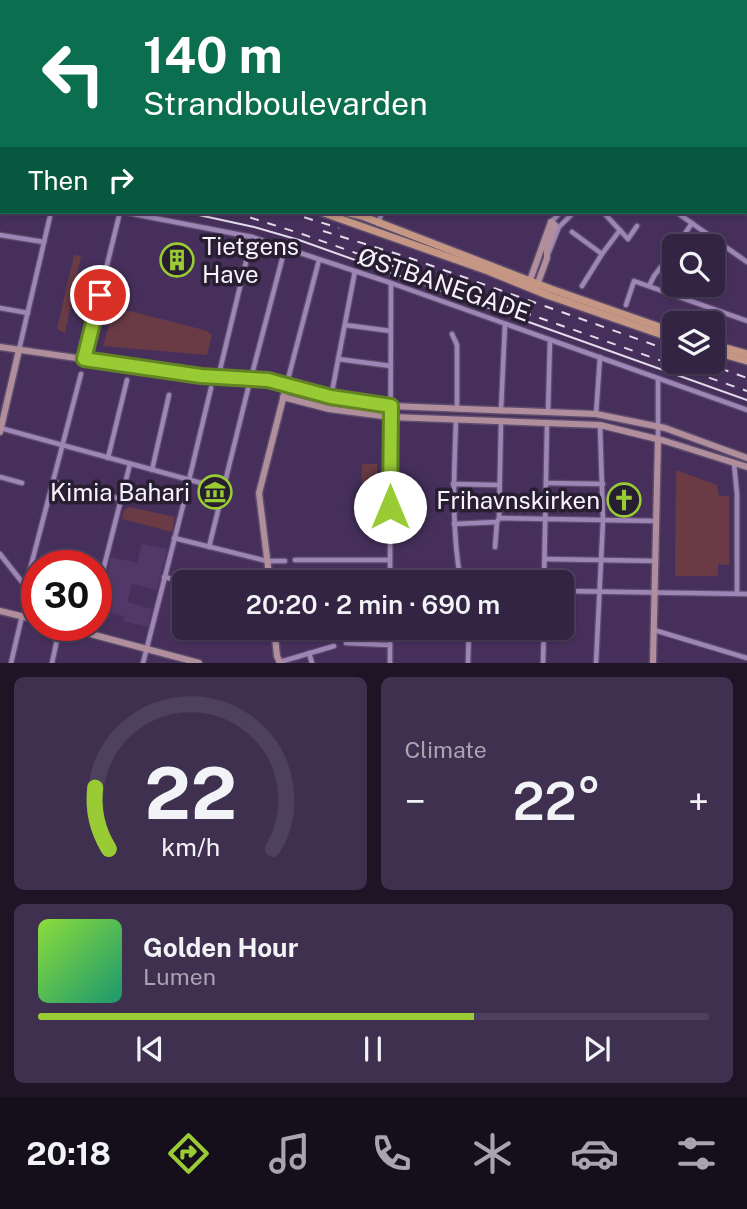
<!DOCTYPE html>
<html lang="en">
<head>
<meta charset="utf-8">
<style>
	body { margin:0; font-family:"Public Sans",sans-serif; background:#3f304f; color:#f1f3f6; height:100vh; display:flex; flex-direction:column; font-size:26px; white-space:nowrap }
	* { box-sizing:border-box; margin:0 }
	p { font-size:23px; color:#a9a4b2 }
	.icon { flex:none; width:38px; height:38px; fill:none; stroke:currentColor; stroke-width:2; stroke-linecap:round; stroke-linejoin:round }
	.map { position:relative; height:663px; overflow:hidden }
	.sheet { display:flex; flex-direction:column; gap:14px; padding:14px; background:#1d1425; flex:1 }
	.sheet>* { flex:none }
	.hud { position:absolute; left:0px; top:0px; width:747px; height:214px; box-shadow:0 2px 5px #0004,0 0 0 2px #4e415d; background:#0b6e4f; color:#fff; overflow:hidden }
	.fabs { position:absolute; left:662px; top:234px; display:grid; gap:14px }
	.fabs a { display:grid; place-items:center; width:63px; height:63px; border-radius:10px; background:#342444; box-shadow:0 2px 5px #0004,0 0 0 2px #4e415d; font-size:35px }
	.speed { position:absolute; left:21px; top:550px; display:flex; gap:14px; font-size:35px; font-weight:700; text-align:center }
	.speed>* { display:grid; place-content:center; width:91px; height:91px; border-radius:50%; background:#342444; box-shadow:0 2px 5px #0004,0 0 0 2px #4e415d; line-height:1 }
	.speed .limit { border:10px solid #d22; background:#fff; color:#111 }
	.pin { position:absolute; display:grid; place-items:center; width:60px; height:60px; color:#fff; margin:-30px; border:4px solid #fff; border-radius:50%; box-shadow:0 2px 7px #0007 }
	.me { position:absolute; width:77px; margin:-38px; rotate:0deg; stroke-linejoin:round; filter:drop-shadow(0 0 5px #0008) }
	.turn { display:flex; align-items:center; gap:24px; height:147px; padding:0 28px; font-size:32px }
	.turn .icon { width:91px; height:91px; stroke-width:2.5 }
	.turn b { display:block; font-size:49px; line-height:60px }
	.then { display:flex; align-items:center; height:66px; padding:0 28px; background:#0003; gap:14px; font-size:26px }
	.big { font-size:52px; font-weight:600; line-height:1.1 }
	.sheet .card { flex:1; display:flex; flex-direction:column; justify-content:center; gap:10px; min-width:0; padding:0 24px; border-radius:10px; background:#3f304f }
	.sheet .dial { align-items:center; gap:0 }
	.dial svg { height:182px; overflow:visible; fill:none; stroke:#4e415d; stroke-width:7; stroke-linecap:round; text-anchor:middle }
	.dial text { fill:#f1f3f6; stroke:none }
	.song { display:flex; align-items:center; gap:21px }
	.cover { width:84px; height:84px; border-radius:10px; background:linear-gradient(135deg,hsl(90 70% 55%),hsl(160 70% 35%)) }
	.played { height:7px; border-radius:4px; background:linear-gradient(90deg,#99cb35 65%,#4e415d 65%) }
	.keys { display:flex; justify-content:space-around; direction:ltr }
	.heat { display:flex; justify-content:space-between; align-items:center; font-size:38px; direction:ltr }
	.sheet .tiles { flex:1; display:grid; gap:14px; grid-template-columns:1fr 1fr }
	.card:last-child { grid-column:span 2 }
	.trip { position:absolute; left:172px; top:570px; width:402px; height:70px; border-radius:10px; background:#342444; box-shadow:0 2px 5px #0004,0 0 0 2px #4e415d; font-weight:600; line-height:70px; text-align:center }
	.tabs { display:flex; height:112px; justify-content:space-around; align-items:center; background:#150e1b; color:#a9a4b2 }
	.tabs .icon { width:49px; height:49px }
	.tabs .on { color:#99cb35 }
	.tabs b { font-size:32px; color:#f1f3f6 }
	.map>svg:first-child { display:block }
</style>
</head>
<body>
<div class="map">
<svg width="747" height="663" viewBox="0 0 747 663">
	<rect width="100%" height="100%" fill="#46305b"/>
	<polygon fill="#513869" points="142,544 167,549 157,590 132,584 127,602 152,609 148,627 123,621 124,616 98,609 111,557 137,563"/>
	<g fill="#6a3b45">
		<polygon points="74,255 81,256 65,333 57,329"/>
		<polygon points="114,307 204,330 212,334 207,355 103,346"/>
		<polygon points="294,391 313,396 388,407 386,414 325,405 293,396"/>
		<polygon points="362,464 377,464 377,475 386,476 386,505 361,505"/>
		<polygon points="676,470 717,485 719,496 729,496 729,565 718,564 718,576 675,576"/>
		<polygon points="129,507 175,517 172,532 122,519 124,511"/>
	</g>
	<polygon fill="#568ab8" points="456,0 658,0 661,2 456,2"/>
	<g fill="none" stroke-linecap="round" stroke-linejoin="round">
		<polyline stroke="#aad5fc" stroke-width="2" stroke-dasharray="9 7" stroke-linecap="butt" points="485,0 486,2"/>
		<defs>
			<g id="street">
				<polyline points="49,0 52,2"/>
				<polyline points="136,0 143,2"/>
				<polyline points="728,0 732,2"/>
				<polyline points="7,2 9,0"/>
				<polyline points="104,2 105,0"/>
				<polyline points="151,2 151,0"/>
				<polyline points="168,2 169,0"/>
				<polyline points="205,2 206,0"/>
				<polyline points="0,8 2,7"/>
				<polyline points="746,9 747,10"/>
				<polyline points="0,49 2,50"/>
				<polyline points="0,195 2,195"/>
				<polyline points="123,212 252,237 391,283 747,410"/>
				<polyline points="603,212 628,239 637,226"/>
				<polyline points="676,212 747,262"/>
				<polyline points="551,222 561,212"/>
				<polyline points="378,224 382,212"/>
				<polyline points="572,232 602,254"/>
				<polyline points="0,235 44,242"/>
				<polyline points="676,247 692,223"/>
				<polyline points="549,252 559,227 574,212"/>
				<polyline points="582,286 602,254 620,230"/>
				<polyline points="649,286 654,276 674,250"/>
				<polyline points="626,305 634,281 747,321"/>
				<polyline points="0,308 28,313"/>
				<polyline points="345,325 391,331"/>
				<polyline points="452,334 457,345 457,409"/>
				<polyline points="19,350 51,212"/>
				<polyline points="84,359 120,212"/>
				<polyline points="338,359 391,366"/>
				<polyline points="218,378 252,237"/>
				<polyline points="251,378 285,248"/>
				<polyline points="287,383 319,260"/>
				<polyline points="331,397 355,271"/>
				<polyline points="501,410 505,324"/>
				<polyline points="548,412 550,340"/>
				<polyline points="596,414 600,357"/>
				<path d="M456,420C454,475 451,528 461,583"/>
				<polyline points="0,428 223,489"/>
				<polyline points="658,439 658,379"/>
				<polyline points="108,458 127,380"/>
				<polyline points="734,463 737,494 737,594"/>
				<polyline points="152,470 169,395"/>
				<polyline points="0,477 22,483"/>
				<polyline points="189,480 211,388"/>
				<polyline points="53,482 121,499"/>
				<polyline points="546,483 603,484"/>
				<polyline points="453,484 498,485"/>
				<polyline points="499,518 501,421"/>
				<polyline points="454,524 497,522 499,518 656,521"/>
				<polyline points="174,538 267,561 285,561"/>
				<polyline points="209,547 248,389"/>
				<polyline points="495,547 497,522"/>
				<polyline points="0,554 22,582 27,581 81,374"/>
				<polyline points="545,559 655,561"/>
				<polyline points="295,560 390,560"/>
				<polyline points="164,577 190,583"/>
				<polyline points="390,583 391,283"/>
				<polyline points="544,583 547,423"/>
				<polyline points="562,591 747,594"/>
				<polyline points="96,598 130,464"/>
				<polyline points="654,630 747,658"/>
				<polyline points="87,633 90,625"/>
				<polyline points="346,643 390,645"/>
				<polyline points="309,653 312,663"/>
				<polyline points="280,662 334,646"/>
				<polyline points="11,663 22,616"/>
				<polyline points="52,663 60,626"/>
				<polyline points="143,663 188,486"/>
				<polyline points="390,663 390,628"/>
				<polyline points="468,663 469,628"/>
				<polyline points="543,663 544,628"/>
				<polyline points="596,663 603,520 600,425"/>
			</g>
			<g id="secondary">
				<polyline points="529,283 551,222"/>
				<polyline points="536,288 547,258 547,250 555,225 551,222"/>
				<polyline points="0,347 201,376 268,380 331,397 391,406 596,414 665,428 747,458"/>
				<polyline points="283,397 329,409 391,417 600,425 665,441 747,467"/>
				<polyline points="0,432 19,350"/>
				<polyline points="270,583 259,493 287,383"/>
				<polyline points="0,611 37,620"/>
				<polyline points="57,625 199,663"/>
				<polyline points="274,628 277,656 280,663"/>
				<polyline points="653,663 658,439"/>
			</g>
			<g id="primary">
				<polyline points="0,147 2,147"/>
				<polyline points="0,153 2,153"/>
				<polyline points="321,212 488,271 547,295 674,339"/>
				<polyline points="345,212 362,216 551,289 674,332"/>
				<polyline points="712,344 747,354"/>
				<polyline points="712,351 747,361"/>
			</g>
		</defs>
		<use href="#street" stroke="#5d4c6d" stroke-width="7"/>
		<use href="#secondary" stroke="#5d4c6d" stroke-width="9"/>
		<use href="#primary" stroke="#5d4c6d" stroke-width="10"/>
		<use href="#street" stroke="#9d85b6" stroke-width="4.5"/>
		<use href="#secondary" stroke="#b18e9c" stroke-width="6"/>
		<use href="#primary" stroke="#c59683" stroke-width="7"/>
		<g stroke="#e2dbea" stroke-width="2">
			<polyline points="0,173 2,174"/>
			<polyline points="185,212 254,227 299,240 747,400"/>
		</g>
		<g stroke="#e2dbea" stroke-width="2" stroke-dasharray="9 9" stroke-linecap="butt">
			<polyline points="0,168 2,168"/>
			<polyline points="233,212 302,234 747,391"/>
			<polyline points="287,212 339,228"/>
			<polyline points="323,231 407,257 674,352"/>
			<polyline points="703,362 747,378"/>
		</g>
	</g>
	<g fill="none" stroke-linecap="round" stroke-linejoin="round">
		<defs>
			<polyline id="route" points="100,295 84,359 201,376 268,380 331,397 391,406 390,507"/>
		</defs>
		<use href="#route" stroke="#638422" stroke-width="18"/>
		<use href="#route" stroke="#99cb35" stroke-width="12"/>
	</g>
	<defs>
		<symbol id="building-ring" viewBox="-11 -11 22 22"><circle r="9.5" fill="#281e32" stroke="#99cb35" stroke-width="1.5"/><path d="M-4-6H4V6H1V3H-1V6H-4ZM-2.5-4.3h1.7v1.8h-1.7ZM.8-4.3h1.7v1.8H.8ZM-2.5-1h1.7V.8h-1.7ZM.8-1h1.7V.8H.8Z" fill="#99cb35"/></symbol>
		<symbol id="museum-ring" viewBox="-11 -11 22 22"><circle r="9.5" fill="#281e32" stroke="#99cb35" stroke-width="1.5"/><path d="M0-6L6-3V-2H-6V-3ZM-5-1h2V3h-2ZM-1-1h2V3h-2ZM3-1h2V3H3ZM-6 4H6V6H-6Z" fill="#99cb35"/></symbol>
		<symbol id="church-ring" viewBox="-11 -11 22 22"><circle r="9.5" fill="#281e32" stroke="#99cb35" stroke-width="1.5"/><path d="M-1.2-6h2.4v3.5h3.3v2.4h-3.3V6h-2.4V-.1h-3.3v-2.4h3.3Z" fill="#99cb35"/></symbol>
	</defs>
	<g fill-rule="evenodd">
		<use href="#building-ring" x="158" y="241" width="38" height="38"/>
		<use href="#museum-ring" x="196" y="473" width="38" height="38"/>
		<use href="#church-ring" x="605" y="481" width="38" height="38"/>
	</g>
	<g text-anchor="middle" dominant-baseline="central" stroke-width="7" stroke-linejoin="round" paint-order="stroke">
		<g font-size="24" fill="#f7f2fd" stroke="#281e32" text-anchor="end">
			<text x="202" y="246" text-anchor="start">Tietgens<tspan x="202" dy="28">Have</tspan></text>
			<text x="190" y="492">Kimia Bahari</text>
			<text x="600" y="500">Frihavnskirken</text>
		</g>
		<g font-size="24" fill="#f7f2fd" stroke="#281e32">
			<text transform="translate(444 284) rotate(19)">ØSTBANEGADE</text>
		</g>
	</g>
</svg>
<div class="fabs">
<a><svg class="icon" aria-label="search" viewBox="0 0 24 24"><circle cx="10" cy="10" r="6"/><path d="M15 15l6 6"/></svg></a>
<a><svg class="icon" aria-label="layers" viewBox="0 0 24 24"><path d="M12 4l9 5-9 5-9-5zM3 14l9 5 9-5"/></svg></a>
</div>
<div class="speed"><div class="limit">30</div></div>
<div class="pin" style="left:100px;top:295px;background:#d93025"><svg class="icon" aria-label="arrive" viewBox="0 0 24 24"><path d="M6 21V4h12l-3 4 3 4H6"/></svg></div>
<svg class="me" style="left:390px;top:507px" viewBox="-20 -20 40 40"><circle r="19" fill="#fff"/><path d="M0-13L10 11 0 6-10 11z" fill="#99cb35"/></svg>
<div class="trip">20:20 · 2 min · 690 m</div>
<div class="hud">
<div class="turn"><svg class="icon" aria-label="left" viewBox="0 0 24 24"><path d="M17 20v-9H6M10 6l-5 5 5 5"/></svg><div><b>140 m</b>Strandboulevarden</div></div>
<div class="then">Then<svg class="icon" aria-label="right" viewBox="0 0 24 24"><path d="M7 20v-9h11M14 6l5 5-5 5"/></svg></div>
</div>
</div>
<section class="sheet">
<div class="tiles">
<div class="card dial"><svg viewBox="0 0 100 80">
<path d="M14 69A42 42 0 1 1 86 69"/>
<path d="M14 69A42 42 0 0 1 8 42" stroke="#99cb35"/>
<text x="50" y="56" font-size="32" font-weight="700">22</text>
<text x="50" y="72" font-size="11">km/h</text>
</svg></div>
<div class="card"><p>Climate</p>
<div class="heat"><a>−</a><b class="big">22°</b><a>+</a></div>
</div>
<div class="card">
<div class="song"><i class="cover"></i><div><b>Golden Hour</b><p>Lumen</p></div></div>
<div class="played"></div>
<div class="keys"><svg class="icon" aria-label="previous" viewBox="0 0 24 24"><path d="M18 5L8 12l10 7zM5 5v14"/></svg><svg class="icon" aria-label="pause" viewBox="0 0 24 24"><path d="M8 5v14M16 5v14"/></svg><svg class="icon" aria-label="next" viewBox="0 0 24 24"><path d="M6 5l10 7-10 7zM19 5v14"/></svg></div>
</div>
</div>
</section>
<nav class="tabs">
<b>20:18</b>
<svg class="icon on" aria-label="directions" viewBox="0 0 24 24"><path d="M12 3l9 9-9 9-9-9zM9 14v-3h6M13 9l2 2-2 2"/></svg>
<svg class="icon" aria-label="music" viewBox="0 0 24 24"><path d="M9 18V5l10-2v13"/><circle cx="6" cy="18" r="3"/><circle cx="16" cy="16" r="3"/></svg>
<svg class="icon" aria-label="phone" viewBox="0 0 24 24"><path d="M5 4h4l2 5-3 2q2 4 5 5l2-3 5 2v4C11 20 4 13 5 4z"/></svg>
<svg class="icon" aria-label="climate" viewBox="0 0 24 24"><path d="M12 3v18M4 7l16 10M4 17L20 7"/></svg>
<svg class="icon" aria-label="car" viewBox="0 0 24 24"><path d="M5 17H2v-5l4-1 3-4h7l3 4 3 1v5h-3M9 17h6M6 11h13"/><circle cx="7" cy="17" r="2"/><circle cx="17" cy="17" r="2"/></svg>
<svg class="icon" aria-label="filters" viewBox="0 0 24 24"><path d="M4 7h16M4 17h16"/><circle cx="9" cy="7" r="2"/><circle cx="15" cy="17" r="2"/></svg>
</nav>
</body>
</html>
